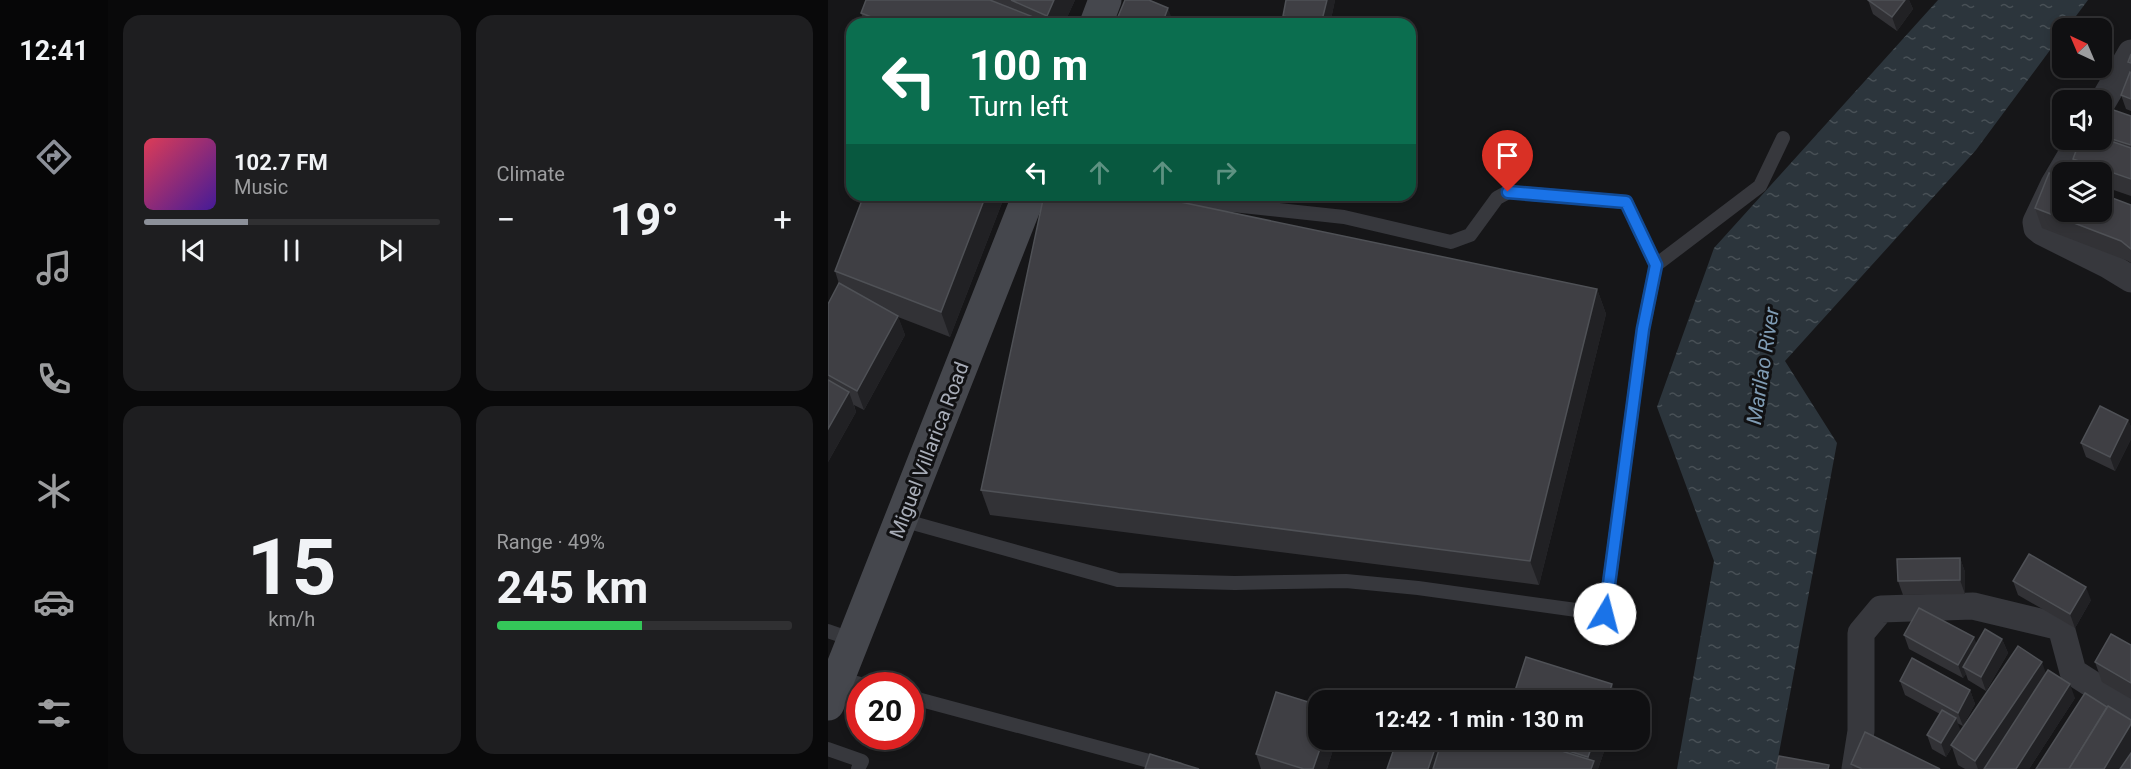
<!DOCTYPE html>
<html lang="en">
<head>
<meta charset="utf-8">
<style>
	body { margin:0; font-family:Roboto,sans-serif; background:#1e1e20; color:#f1f3f6; height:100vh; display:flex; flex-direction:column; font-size:22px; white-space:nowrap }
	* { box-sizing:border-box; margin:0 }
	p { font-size:20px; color:#9c9d9f }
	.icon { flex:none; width:33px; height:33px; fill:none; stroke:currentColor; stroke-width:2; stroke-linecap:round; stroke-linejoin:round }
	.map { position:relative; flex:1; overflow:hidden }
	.sheet { display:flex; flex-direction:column; gap:15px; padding:15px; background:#09090a; width:720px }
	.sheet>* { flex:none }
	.hud { position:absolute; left:18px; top:18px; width:570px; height:183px; border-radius:18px; box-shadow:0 3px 9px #0003,0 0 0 2px #303032; background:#0b6e4f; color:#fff; overflow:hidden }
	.needle { width:39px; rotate:316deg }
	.fabs { position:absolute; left:1224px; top:18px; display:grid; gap:12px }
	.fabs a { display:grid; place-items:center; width:60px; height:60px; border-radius:12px; background:#101012; box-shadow:0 3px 9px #0003,0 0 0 2px #303032; font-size:30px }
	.speed { position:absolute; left:18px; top:672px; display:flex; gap:12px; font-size:30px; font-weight:700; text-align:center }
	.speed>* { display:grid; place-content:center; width:78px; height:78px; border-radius:50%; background:#101012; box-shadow:0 3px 9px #0003,0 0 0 2px #303032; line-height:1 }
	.speed .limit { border:9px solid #d22; background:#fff; color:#111 }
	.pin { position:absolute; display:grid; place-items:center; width:51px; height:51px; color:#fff; margin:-62px -26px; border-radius:50% 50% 50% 0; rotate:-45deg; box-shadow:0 0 6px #0007 }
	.pin .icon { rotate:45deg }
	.me { position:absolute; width:66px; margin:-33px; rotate:8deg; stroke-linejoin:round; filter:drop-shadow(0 0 4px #0008) }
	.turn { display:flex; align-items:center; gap:21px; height:126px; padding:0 24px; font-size:27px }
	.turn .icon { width:78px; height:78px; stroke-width:2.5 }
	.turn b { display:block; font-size:42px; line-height:51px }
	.lanes { display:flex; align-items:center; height:57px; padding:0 24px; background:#0003; justify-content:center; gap:30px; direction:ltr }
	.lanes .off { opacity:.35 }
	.big { font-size:45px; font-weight:700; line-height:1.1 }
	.sheet .tile { flex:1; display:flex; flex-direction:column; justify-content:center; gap:9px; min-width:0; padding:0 21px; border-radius:18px; background:#1e1e20 }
	.sheet .dial { align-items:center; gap:0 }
	.dial b { font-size:78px; line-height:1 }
	.song { display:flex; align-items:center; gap:18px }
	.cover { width:72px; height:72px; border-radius:9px; background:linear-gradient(135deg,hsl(350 70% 55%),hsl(260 70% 35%)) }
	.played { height:6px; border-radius:3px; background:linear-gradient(90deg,#8c9099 35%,#303032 35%) }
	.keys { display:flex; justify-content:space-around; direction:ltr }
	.heat { display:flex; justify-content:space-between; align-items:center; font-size:33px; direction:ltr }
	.charge { height:9px; border-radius:4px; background:linear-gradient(90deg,#34c759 49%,#303032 0) }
	.sheet .tiles { flex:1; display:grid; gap:15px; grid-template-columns:repeat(2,1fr) }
	.trip { position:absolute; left:480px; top:690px; width:342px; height:60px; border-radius:18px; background:#101012; box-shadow:0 3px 9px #0003,0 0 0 2px #303032; font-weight:700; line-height:60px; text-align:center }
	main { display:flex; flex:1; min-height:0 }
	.tabs { display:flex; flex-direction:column; width:108px; justify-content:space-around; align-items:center; background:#060607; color:#9c9d9f }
	.tabs .icon { width:42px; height:42px }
	.tabs .current { color:#8c9099 }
	.tabs b { font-size:27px; color:#f1f3f6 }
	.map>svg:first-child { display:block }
</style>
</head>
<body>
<main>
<nav class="tabs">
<b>12:41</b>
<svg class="icon current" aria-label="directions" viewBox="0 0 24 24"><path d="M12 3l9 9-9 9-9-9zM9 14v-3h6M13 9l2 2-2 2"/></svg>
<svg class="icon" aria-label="music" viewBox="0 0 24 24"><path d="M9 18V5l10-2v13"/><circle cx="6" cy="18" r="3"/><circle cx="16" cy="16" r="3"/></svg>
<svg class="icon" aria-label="phone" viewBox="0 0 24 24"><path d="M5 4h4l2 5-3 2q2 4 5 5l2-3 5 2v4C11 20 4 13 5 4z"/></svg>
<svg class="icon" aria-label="climate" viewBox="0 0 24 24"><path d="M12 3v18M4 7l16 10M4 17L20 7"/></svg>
<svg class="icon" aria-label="car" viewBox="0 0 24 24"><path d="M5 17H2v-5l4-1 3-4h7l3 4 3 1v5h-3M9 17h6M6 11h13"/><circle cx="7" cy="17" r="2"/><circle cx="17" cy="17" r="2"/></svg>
<svg class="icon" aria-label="filters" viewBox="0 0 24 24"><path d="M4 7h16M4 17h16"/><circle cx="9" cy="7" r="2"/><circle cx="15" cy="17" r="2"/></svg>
</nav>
<section class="sheet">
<div class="tiles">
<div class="tile">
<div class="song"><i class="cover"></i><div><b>102.7 FM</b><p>Music</p></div></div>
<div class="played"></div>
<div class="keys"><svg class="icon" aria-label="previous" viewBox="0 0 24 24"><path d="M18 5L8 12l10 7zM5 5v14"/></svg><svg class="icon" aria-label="pause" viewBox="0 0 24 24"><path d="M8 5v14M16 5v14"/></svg><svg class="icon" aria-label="next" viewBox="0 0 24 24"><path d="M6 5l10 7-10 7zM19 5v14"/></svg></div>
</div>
<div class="tile"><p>Climate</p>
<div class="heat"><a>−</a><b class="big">19°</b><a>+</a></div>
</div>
<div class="tile dial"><b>15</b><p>km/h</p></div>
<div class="tile"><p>Range · 49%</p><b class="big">245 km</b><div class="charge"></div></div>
</div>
</section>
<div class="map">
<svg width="1303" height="769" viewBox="0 0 1303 769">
	<defs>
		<pattern id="water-ripples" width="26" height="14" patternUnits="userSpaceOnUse" patternTransform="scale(1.5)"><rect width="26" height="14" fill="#2c353c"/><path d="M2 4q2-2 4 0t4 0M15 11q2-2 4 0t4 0" fill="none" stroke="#485056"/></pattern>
	</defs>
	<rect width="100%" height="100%" fill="#161618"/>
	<polygon fill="url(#water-ripples)" points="1110,0 1260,0 1239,28 1234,28 1234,34 1148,150 957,361 1009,443 948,769 849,769 886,561 829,407 886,248"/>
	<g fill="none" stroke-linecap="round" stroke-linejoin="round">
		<g stroke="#37383d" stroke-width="14">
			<polyline points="311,195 516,217 623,242 642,235 669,198 680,192 798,202 828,265"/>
			<polyline points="74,520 290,580 407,583 518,581 590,588 777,614 815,329 828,265 932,186 955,138"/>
			<polyline points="0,631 26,640"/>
			<polyline points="11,678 39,686"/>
			<polyline points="82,697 351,769"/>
			<polyline points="0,749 34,761 30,769"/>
		</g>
		<g stroke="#37383d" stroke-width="27">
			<polyline points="1274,103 1303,53"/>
			<polyline points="1252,140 1226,184 1208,222 1209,228 1214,232 1280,265 1303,279"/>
			<polyline points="1027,769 1033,731 1033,633 1053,609 1145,606 1233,627 1245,672 1303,709"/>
		</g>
		<g stroke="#45474d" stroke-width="33">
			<polyline points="268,24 277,0"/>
			<polyline points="0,704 201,195"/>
		</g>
	</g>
	<g fill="#323236">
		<polygon points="38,0 247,0 236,24 37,24 33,13"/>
		<polygon points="458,0 507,0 502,24 458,24 455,16"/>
		<polygon points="1040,0 1081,0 1085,9 1069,31 1045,14"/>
		<polygon points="1303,73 1303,111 1298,109 1293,95"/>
		<polygon points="1274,106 1303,116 1303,196 1274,186 1274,172 1250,172 1245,159 1274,140"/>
		<polygon points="177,195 122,337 70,317 77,335 36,410 26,405 28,412 0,462 0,304 11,284 7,271"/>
		<polygon points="1303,205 1303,263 1300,261 1214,228 1207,208"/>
		<polygon points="769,289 778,314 711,585 162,515 153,490"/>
		<polygon points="1300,420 1303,427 1303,439 1287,471 1258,457 1253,443"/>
		<polygon points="1132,558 1137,572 1137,594 1075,595 1070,581"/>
		<polygon points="1185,581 1263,600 1247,628 1190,595"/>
		<polygon points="1076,635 1148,644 1174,639 1180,653 1158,691 1140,680 1138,674 1135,678 1081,649"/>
		<polygon points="1303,645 1303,699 1274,682 1267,662"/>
		<polygon points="1218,673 1247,698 1201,769 1137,769 1130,765 1124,747 1118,757 1104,749 1099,735 1112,714 1077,695 1072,681 1142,690 1147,704 1135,726 1129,723 1132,731"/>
		<polygon points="490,740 508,740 499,769 433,769 428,754"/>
		<polygon points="569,740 612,740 613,743 614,740 780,740 770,769 559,769"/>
		<polygon points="1023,764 1112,769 1025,769"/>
	</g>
	<g fill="#212124">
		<polygon points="226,0 247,0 236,24 222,24 219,16"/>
		<polygon points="499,0 507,0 502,24 493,24"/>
		<polygon points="1077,0 1081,0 1085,9 1069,31 1064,17"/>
		<polygon points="340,8 345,22 345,24 334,24"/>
		<polygon points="158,195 177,195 122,337 113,312"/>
		<polygon points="769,289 778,314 711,585 702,561"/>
		<polygon points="70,316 77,335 36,410 29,391"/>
		<polygon points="21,392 28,412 0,462 0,429"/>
		<polygon points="1300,420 1303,427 1303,439 1287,471 1282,457"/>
		<polygon points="1132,558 1137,572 1137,594 1132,580"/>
		<polygon points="1258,587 1263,600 1247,628 1242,614"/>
		<polygon points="1146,637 1151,651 1135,667 1138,674 1135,678 1130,665"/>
		<polygon points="1174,639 1180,653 1158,691 1153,677"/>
		<polygon points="1214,662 1221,682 1162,769 1150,769 1147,761"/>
		<polygon points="784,684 790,700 779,700"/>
		<polygon points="1242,684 1247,698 1201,769 1188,769"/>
		<polygon points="1142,690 1147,704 1135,726 1130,713"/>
		<polygon points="1128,718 1133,732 1123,745 1124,747 1118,757 1113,743"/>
		<polygon points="1303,724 1303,756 1295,769 1276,769"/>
		<polygon points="495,740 508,740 499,769 485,769"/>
		<polygon points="610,740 612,740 616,751 610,769 600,769"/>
		<polygon points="766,740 780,740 770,769 763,769 764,767 760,757"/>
	</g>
	<g fill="#3f3f44" stroke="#4f5156" stroke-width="1.5">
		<polygon points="38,0 162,0 223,24 61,24 33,13"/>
		<polygon points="183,0 226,0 219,16"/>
		<polygon points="297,0 321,0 340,8 334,24 287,24"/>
		<polygon points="458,0 499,0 493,24 455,16"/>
		<polygon points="1040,0 1077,0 1064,17"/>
		<polygon points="1303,54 1303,63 1300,62"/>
		<polygon points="1302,72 1303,73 1303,99 1293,95"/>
		<polygon points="1274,106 1303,116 1303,145 1274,136"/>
		<polygon points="1274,138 1303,148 1303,179 1245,159 1252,140 1274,140"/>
		<polygon points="1221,173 1234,179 1234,212 1274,212 1274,194 1303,205 1303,249 1293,241 1207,208"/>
		<polygon points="36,195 158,195 113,312 7,271"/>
		<polygon points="216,195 319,195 769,289 702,561 153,490"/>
		<polygon points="11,283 70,316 29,391 0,375 0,304"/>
		<polygon points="0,380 21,392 0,429"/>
		<polygon points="1272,406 1300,420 1282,457 1253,443"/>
		<polygon points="1201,554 1258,587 1242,614 1185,581"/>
		<polygon points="1132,558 1132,580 1070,581 1069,559"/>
		<polygon points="1091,608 1146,637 1130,665 1076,635"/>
		<polygon points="1157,629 1174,639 1153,677 1135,667"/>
		<polygon points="1283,634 1303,645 1303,683 1267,662"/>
		<polygon points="1190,646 1214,662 1147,761 1123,745"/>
		<polygon points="698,657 784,684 779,700 684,700"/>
		<polygon points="1084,658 1142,690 1130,713 1072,681"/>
		<polygon points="1220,670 1242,684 1188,769 1156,769"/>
		<polygon points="448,692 490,705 490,740 495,740 485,769 476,769 428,754"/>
		<polygon points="1257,693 1279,707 1241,769 1208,769"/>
		<polygon points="1280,706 1303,720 1303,724 1276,769 1241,769"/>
		<polygon points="1114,710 1128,718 1113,743 1099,735"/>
		<polygon points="1037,732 1112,769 1034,769 1023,764"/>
		<polygon points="569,740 610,740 600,769 559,769"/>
		<polygon points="614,740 698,740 766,761 763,769 605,769"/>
		<polygon points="705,740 766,740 760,757"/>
		<polygon points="1303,753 1303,769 1292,769"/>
		<polygon points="322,754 371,769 317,769"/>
		<polygon points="951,756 1001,765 1000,769 948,769"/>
	</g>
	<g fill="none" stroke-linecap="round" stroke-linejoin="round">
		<defs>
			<polyline id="route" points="680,192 798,202 828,265 815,329 777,614"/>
		</defs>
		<use href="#route" stroke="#114b97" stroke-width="15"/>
		<use href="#route" stroke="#1a73e8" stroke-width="10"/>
	</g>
	<g text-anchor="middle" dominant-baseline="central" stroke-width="6" stroke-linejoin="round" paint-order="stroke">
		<g font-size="20" fill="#a8adb8" stroke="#111113">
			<text transform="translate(101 450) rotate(-69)">Miguel Villarica Road</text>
		</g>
		<g font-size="21" font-style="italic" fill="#7f9bb3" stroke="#111113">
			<text transform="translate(935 366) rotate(-81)">Marilao River</text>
		</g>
	</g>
</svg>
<div class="fabs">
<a><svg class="needle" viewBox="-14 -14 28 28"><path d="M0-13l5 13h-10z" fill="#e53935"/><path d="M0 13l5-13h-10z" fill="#9c9d9f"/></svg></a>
<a><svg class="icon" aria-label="sound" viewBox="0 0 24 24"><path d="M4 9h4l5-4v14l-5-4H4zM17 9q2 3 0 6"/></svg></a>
<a><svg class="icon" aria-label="layers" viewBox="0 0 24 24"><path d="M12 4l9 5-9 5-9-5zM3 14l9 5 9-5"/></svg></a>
</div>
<div class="speed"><div class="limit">20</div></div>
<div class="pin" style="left:680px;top:192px;background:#d93025"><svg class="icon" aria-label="arrive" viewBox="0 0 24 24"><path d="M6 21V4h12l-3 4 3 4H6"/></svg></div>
<svg class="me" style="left:777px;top:614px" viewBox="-20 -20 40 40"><circle r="19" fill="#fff"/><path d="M0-13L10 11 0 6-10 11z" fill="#1a73e8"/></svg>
<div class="trip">12:42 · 1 min · 130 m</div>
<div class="hud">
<div class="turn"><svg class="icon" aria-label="left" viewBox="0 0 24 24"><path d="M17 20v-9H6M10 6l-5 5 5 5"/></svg><div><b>100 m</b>Turn left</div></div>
<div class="lanes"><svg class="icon" aria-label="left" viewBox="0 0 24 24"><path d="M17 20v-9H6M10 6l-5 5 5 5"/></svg><svg class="icon off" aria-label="ahead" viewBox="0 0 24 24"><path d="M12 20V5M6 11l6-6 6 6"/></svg><svg class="icon off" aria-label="ahead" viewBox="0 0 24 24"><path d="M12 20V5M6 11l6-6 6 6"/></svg><svg class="icon off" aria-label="right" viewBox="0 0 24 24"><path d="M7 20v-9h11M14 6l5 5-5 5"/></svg></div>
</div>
</div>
</main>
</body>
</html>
